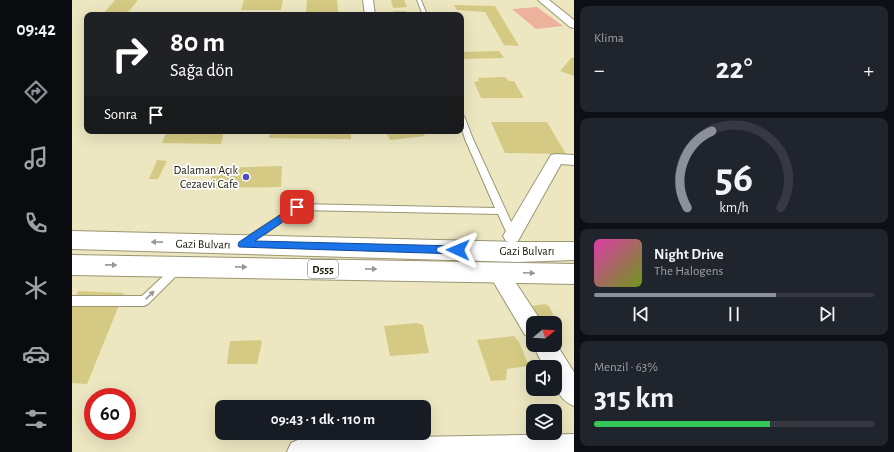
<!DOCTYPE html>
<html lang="tr">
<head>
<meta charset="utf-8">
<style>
	body { margin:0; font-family:"Alegreya Sans",sans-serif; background:#20242c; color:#f1f3f6; height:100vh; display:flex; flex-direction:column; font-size:15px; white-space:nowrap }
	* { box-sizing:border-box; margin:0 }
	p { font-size:13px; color:#9ea1a6 }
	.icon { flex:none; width:22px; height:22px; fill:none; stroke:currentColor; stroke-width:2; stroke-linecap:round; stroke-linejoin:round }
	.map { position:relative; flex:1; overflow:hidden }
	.panel { display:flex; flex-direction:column; gap:6px; padding:6px; background:#0d0f14; width:320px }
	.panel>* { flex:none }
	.top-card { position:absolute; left:12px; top:12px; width:380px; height:122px; border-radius:8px; box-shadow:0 4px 16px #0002; background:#202124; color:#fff; overflow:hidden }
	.needle { width:26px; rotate:72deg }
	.fabs { position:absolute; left:454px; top:316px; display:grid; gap:8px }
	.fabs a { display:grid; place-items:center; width:36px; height:36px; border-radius:8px; background:#171b24; box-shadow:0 4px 16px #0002; font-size:20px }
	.speed { position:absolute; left:12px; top:388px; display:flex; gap:8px; font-size:20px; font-weight:700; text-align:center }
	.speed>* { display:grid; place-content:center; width:52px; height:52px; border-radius:50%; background:#171b24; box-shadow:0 4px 16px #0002; line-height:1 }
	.speed .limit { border:6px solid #d22; background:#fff; color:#111 }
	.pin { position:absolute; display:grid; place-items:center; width:34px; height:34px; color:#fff; margin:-17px; border-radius:8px; box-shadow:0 2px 6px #0006 }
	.me { position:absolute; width:44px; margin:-22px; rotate:271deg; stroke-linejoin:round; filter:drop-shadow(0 0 3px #0008) }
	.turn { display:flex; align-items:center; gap:14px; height:84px; padding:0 20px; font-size:18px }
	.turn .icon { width:52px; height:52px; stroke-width:2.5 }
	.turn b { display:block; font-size:28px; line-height:34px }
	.then { display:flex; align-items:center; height:38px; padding:0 20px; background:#0003; gap:8px; font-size:15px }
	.big { font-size:30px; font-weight:700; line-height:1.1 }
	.panel .card { flex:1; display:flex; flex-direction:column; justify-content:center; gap:6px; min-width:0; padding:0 14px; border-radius:8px; background:#20242c }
	.panel .dial { align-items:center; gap:0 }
	.dial svg { height:104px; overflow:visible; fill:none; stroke:#363941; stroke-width:7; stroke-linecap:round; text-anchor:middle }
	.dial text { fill:#f1f3f6; stroke:none }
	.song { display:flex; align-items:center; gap:12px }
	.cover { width:48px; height:48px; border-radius:6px; background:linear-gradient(135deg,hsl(320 70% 55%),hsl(80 70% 35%)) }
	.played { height:4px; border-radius:2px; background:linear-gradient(90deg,#8c9099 65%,#363941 65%) }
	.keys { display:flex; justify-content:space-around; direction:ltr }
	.heat { display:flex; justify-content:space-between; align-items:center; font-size:22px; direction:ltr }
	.charge { height:6px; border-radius:3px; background:linear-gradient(90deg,#34c759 63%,#363941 0) }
	.trip { position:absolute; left:143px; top:400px; width:216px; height:40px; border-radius:8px; background:#171b24; box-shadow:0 4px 16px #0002; font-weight:700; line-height:40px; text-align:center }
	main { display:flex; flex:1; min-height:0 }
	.dock { display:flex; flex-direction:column; width:72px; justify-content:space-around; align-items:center; background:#090b0e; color:#9ea1a6 }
	.dock .icon { width:28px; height:28px }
	.dock .on { color:#8c9099 }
	.dock b { font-size:18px; color:#f1f3f6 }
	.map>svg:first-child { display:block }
</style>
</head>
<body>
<main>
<nav class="dock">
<b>09:42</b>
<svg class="icon on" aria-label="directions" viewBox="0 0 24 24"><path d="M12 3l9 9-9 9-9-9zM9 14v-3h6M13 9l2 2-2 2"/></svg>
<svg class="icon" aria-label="music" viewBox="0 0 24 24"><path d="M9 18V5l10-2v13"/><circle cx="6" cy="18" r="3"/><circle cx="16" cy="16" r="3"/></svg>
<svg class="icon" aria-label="phone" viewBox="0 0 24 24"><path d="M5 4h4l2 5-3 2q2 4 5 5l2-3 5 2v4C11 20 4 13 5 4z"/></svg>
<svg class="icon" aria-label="climate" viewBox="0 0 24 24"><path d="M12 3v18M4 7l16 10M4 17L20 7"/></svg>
<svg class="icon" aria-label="car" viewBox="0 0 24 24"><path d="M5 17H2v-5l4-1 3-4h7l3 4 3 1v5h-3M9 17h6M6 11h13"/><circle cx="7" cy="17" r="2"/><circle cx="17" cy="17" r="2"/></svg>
<svg class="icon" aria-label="filters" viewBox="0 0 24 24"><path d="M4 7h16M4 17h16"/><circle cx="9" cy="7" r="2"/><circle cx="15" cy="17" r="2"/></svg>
</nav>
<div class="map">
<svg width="502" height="452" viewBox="0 0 502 452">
	<rect width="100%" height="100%" fill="#ece7c1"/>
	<polygon fill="#edb29c" points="465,7 491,26 464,29 440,9"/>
	<g fill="#d5ca83">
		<polygon points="43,0 66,0 56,12 33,12"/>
		<polygon points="172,0 211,0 209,10 169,10"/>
		<polygon points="235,0 265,0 266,12 234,12"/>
		<polygon points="319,0 332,0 335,7 321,8"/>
		<polygon points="382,5 423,6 447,46 432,45 413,12 385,10"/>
		<polygon points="321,11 334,11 335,15 321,15"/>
		<polygon points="65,13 151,13 150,15 63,15"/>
		<polygon points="427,51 432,58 389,59 389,52"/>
		<polygon points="500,57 502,58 502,76 488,71"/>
		<polygon points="433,77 437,81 442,81 452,98 409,98 402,82 407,81 406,78"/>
		<polygon points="419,122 475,122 494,154 433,153"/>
		<polygon points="95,131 152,131 149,144 90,143"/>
		<polygon points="198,131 279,131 279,139 197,138"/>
		<polygon points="323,131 350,131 353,136 318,140 314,132"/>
		<polygon points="85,160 95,161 86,179 77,179"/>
		<polygon points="210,166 209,187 137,188 142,168"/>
		<polygon points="6,291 52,293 15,384 0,383 0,303"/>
		<polygon points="472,304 477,306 488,330 483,331 483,323 467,323 460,306"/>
		<polygon points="345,323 351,325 357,353 318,356 312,326"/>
		<polygon points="442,336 447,342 457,366 435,369 434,380 419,381 405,340"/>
		<polygon points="188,340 190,342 185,364 155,364 158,341"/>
	</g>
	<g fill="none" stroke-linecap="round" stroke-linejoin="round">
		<defs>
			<g id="lane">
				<polygon points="345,0 349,0 355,15 351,15"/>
				<polygon points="389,114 392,116 401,139 446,237 444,240 438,240 426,214 227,210 176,246 170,246 168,243 170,240 225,204 423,208 393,139 389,126"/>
				<polygon points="105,265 108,266 110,269 108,272 76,304 72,306 0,306 0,296 70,296 102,266"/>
			</g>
			<g id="street">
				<polygon points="291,0 301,0 303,15 293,15"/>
				<polygon points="466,0 477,0 502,20 502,28 498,27"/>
				<polygon points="484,154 502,155 502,165 489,164 446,241 440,243 434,241 431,236 434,231 479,155"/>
				<polygon points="425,263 432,265 469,321 470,323 461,323 461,338 453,335 415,271 418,265"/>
				<path d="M483,342L502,372V406C484,399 483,384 483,367H472L461,345H483Z"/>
				<polygon points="502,434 502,452 215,452 219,443 228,439"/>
			</g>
			<g id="primary">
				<polygon points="0,231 447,242 502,242 502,260 447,262 0,249"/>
				<polygon points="0,255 502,264 502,284 0,275"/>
			</g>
		</defs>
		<use href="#lane" stroke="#9b9672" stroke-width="2"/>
		<use href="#street" stroke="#9b9672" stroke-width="2"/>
		<use href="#primary" stroke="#9b9672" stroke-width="2"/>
		<use href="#lane" fill="#fff" fill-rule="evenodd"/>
		<use href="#street" fill="#fff" fill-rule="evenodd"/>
		<use href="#primary" fill="#fff" fill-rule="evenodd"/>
	</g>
	<defs><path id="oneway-solid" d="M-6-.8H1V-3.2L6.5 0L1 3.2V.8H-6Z"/></defs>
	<g fill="#989791">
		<use href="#oneway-solid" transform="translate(85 242) rotate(-179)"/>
		<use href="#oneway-solid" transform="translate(39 265) rotate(1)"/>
		<use href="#oneway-solid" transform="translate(169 267) rotate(1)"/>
		<use href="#oneway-solid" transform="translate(299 269) rotate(1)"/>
		<use href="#oneway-solid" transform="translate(457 273) rotate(3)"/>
		<use href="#oneway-solid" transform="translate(78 295) rotate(-44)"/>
	</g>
	<polygon fill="#1a73e8" stroke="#114b97" points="225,204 228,205 230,207 228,210 183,241 386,246 389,247 390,250 389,253 386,254 167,247 166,245 167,242"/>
	<circle fill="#524ac1" stroke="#fff" stroke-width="1.5" cx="174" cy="177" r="4"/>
	<g text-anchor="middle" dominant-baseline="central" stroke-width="3.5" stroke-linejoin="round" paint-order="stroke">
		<rect fill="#fff" stroke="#5f5d54" stroke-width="1" x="236" y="260" width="30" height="18" rx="3"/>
		<g font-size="11" font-weight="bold" fill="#1a180a">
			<text x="251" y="269">D555</text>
		</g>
		<g font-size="12" fill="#1a180a" stroke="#fff" text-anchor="end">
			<text x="166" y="170">Dalaman Açık<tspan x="166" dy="14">Cezaevi Cafe</tspan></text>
		</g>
		<g font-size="12" fill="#1a180a" stroke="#fff">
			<text transform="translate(131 244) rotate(1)">Gazi Bulvarı</text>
			<text x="455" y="251">Gazi Bulvarı</text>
		</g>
	</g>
</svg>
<div class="fabs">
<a><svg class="needle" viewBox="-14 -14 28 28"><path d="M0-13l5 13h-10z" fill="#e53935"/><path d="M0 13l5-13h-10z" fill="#9ea1a6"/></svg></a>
<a><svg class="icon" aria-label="sound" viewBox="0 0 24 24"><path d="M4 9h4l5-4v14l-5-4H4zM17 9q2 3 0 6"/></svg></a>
<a><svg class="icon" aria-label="layers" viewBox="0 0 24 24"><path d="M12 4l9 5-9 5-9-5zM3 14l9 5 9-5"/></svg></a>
</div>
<div class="speed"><div class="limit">60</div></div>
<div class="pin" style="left:225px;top:207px;background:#d93025"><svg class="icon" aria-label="arrive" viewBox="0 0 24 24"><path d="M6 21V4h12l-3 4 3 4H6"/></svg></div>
<svg class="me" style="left:386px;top:250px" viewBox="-20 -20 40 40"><path d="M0-17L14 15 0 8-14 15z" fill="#1a73e8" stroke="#fff" stroke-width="4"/></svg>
<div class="trip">09:43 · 1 dk · 110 m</div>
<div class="top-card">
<div class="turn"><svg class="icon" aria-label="right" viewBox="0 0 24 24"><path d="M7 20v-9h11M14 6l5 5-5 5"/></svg><div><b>80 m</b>Sağa dön</div></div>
<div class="then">Sonra<svg class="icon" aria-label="arrive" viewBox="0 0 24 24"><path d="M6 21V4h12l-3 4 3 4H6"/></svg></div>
</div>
</div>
<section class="panel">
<div class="card"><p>Klima</p>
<div class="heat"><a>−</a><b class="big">22°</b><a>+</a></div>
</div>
<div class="card dial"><svg viewBox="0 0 100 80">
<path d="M14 69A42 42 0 1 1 86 69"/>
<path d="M14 69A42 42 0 0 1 33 10" stroke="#8c9099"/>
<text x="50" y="56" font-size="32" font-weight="700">56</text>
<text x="50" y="72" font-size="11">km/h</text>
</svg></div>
<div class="card">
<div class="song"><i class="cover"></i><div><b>Night Drive</b><p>The Halogens</p></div></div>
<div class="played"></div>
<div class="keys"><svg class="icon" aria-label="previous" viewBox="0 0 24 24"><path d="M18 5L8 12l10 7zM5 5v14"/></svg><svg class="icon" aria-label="pause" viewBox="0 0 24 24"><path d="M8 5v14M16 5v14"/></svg><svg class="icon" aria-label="next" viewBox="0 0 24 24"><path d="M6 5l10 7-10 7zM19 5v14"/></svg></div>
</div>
<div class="card"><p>Menzil · 63%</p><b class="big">315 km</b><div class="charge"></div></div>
</section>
</main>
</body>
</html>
